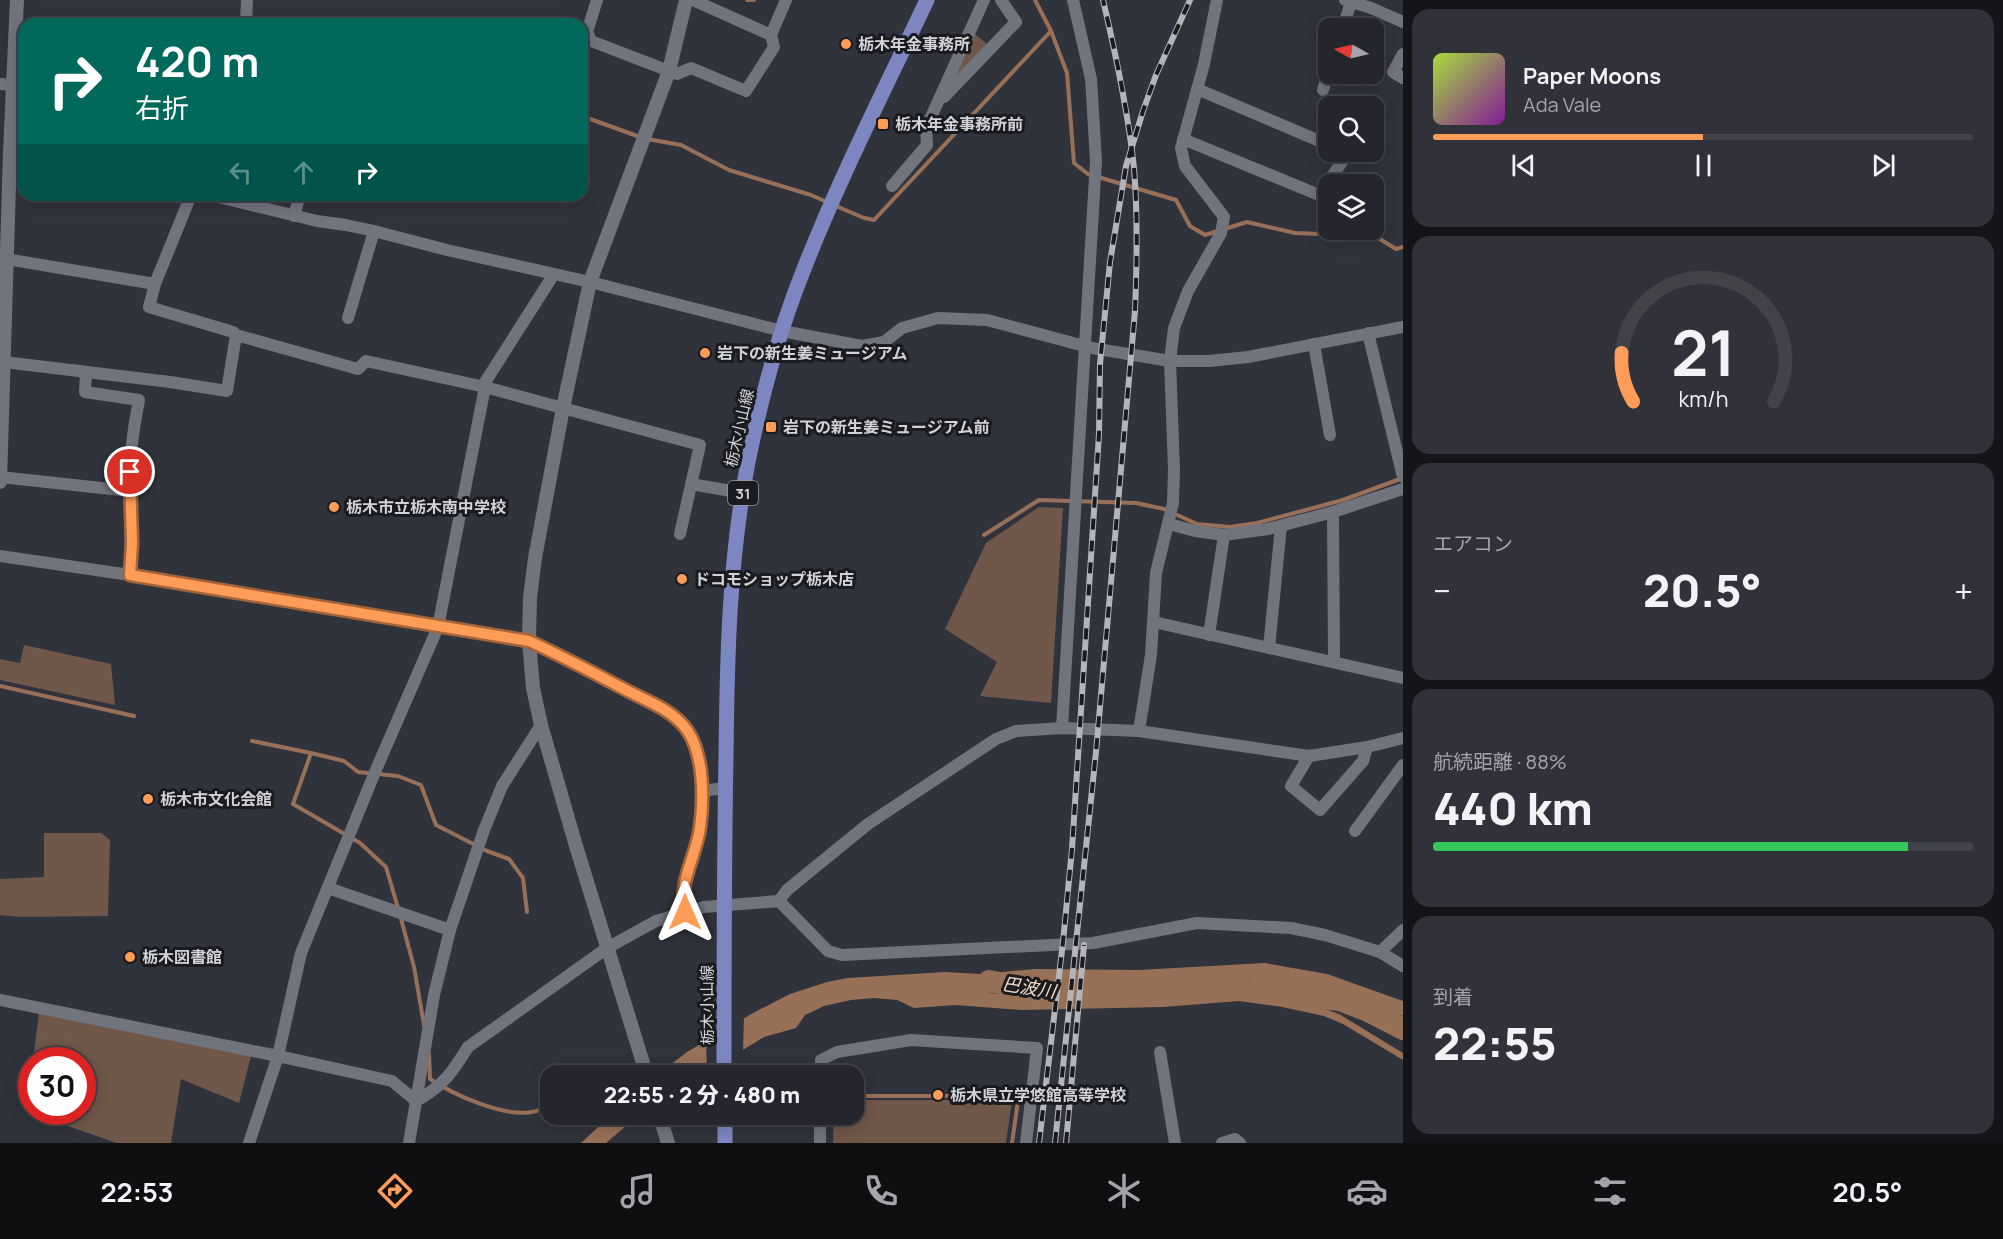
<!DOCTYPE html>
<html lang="ja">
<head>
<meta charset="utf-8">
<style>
	body { margin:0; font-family:Manrope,"Noto Sans JP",sans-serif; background:#313239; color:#f1f3f6; height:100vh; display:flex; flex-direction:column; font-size:22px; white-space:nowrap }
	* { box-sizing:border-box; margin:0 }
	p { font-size:20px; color:#a3a5aa }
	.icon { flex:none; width:33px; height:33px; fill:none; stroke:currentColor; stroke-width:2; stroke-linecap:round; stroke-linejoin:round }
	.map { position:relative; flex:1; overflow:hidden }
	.side { display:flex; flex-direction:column; gap:9px; padding:9px; background:#141519; width:600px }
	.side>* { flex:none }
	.hud { position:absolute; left:18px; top:18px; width:570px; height:183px; border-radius:18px; box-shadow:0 3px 15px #0003,0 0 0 2px #424349; background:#00695c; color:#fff; overflow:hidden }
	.needle { width:39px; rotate:278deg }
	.controls { position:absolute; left:1318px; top:18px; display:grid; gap:12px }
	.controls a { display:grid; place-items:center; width:66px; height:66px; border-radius:12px; background:#25262d; box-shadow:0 3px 15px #0003,0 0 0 2px #424349; font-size:30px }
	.speed { position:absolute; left:18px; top:1047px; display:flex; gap:12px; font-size:30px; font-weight:700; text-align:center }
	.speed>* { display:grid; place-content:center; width:78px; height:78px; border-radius:50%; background:#25262d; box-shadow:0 3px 15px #0003,0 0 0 2px #424349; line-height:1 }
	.speed .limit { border:9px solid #d22; background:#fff; color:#111 }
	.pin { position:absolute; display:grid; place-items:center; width:51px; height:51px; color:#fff; margin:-26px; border:3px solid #fff; border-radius:50%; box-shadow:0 2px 6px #0007 }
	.me { position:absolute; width:66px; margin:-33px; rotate:0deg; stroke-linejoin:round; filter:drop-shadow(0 0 4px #0008) }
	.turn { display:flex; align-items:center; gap:21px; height:126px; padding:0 18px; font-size:27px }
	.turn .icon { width:78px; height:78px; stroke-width:2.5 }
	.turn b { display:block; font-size:42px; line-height:51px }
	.lanes { display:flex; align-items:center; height:57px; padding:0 18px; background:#0003; justify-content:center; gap:30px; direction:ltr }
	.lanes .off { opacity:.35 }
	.big { font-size:45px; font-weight:800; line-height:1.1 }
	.side .card { flex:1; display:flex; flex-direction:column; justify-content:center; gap:9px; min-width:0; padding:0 21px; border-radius:18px; background:#313239 }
	.side .dial { align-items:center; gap:0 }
	.dial svg { height:156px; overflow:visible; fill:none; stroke:#424349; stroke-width:7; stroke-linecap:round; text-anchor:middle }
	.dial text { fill:#f1f3f6; stroke:none }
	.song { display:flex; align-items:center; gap:18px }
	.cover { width:72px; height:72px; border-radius:9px; background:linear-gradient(135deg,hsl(80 70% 55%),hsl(290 70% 35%)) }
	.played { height:6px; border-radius:3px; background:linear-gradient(90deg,#fe9c58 50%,#424349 50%) }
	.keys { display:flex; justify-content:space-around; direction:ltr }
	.heat { display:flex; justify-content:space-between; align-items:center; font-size:33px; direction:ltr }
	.charge { height:9px; border-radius:4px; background:linear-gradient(90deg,#34c759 88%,#424349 0) }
	.trip { position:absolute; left:540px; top:1065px; width:324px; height:60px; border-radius:18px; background:#25262d; box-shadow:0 3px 15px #0003,0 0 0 2px #424349; font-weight:800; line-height:60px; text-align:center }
	.tab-bar { display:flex; height:96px; justify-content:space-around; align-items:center; background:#0f0f12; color:#a3a5aa }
	.tab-bar .icon { width:42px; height:42px }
	.tab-bar .selected { color:#fe9c58 }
	.tab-bar b { font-size:27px; color:#f1f3f6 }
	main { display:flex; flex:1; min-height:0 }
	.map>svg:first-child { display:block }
</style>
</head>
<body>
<main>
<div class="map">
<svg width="1403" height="1143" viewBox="0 0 1403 1143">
	<rect width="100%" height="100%" fill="#31333c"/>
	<g fill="#6f5749">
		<polygon points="974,33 988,45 950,86"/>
		<polygon points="1039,507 1063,508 1051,703 980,696 997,662 945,629 986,543"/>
		<polygon points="24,645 111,664 115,705 0,680 0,659 20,663"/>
		<polygon points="44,833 101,833 110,840 108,916 19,917 0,915 0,879 44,877"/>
		<polygon points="39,1013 251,1056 239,1103 181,1079 171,1143 117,1143 53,1121 55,1112 82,1112 82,1060 33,1060"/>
		<polygon points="854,1100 1012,1100 1006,1143 833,1143 834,1115 854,1114"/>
	</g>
	<g fill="#987057">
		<polygon points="1265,963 1327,974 1403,1001 1403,1016 1326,991 1244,979 1164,984 1029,986 988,993 1026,996 1134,997 1221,991 1293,997 1339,1014 1403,1053 1403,1060 1343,1024 1324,1016 1282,1007 1239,1001 1163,1007 1021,1010 955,1005 914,1008 897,1000 874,998 851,1000 824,1006 805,1015 796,1028 764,1037 702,1075 656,1076 687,1052 753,1013 790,994 827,982 848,978 945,972 980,974 1035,969 1139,970"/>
		<polygon points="611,1115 639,1115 606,1143 581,1143"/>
	</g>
	<polygon fill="#31333c" points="744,1015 743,1053 707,1075 706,1037"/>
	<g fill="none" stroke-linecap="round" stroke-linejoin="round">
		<g stroke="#987057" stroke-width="4">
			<polyline points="747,0 754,0"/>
			<polyline points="1035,0 1051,31 1067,73 1074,163 1088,174 1176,200 1190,226 1205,235 1247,222 1295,233 1375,236 1396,249 1403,247"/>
			<polyline points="582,116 640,137"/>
			<polyline points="647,139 681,145 729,170 811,195 829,203"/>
			<polyline points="836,206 864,218 874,220 1051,31"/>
			<polyline points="984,535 1039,500 1136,503 1164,509 1197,524 1230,527 1257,523 1343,500 1400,479"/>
			<polyline points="0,686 134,716"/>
			<polyline points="252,741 311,753 293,804 360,843 386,867 398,908"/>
			<polyline points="311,753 344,761 358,772 398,776 421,785 436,825 487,851 509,859 523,878 527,912"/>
			<polyline points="400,915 414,967 424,1025"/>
			<path d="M429,1053L430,1079C454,1095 503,1117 532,1112C538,1111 545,1108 550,1107"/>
			<polyline points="854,1096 1016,1096 1018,1101 1012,1143"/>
		</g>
		<polyline stroke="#987057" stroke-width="22" points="989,981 1052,993 1153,989 1219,989 1263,991 1340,1000 1368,1011 1403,1029"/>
		<g stroke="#71737d" stroke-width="12">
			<polyline points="597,0 587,32 591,41 677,74 691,68 746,91 774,47 771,35"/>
			<polyline points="693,0 771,35 786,0"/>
			<polyline points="1345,0 1371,8 1403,22"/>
			<polyline points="246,24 247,0"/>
			<polyline points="1343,28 1351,2"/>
			<polyline points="1403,54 1393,72 1403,78"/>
			<polyline points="0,84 13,85"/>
			<polyline points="1197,89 1329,145"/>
			<polyline points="1323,90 1329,70"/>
			<polyline points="944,97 1016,22 1001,0"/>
			<polyline points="1183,139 1319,195 1348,153 1345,152"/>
			<polyline points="10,152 24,155"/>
			<polyline points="892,186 927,145 926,128 984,0"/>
			<polyline points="191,195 155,284 149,307 233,332 236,335 358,369 366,361 485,387 700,445 680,534"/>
			<polyline points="210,195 317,221 346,225 374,231 447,250 590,282 782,331 862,346 884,342 902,328 938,318 987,320 1092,348 1170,361 1209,361 1248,357 1403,327"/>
			<polyline points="294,216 300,195"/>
			<polyline points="0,258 155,284"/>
			<polyline points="348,318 374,231"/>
			<polyline points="1368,333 1403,477"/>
			<polyline points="1314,344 1330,435"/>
			<polyline points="4,362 170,382 227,391 236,335"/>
			<path d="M86,373L85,392L139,400C133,430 129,461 129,492C130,520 132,547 130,575"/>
			<polyline points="482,387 554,274"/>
			<polyline points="0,477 129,491"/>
			<polyline points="691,484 743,493"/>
			<polyline points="1333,512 1334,661"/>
			<polyline points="1169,524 1195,531 1224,535 1268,529 1333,512 1403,489"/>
			<path d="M0,556L130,575L529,641C564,657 597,674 630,693C650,703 673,711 687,730C704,754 704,799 700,828C696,856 678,883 685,912"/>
			<polyline points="1154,622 1403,678"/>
			<polyline points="1209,635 1224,535"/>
			<polyline points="1269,648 1281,526"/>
			<polyline points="1062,728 1096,161 1091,79 1073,0"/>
			<polyline points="1139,731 1151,655 1156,573 1173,503 1174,469 1170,361 1174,328 1188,291 1221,233 1224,217 1185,166 1181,148 1204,64 1217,0"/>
			<polyline points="1309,756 1291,786 1320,810 1363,761 1367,747"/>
			<polyline points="701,791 725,788"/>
			<polyline points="1355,831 1403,765"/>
			<polyline points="328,888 450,930"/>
			<polyline points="779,901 828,951 842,955 1093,943 1197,923 1291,928 1325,935 1380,952 1403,930"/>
			<polyline points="1380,952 1403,966"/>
			<path d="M0,1000L278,1056L392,1081L416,1101C443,1086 452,1073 468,1047L607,948L656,921L704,907L779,901L787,890L868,824L996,739L1016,731L1062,728L1114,730L1139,731L1309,756L1367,747L1403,738"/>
			<polyline points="1160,1052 1175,1143"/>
			<polyline points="821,1076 821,1060 837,1052 911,1040 1037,1048 1026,1143"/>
			<polyline points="249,1143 278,1056 301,953 375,772 438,627 485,387"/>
			<polyline points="409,1143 434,995 450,930 484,830 502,786 541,725"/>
			<polyline points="820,1143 820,1114"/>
			<polyline points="1222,1143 1235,1139 1240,1143"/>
		</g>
		<g stroke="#71737d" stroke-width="14">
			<polyline points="0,482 10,152 17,0"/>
			<polyline points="647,1076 576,846 541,725 533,688 529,641 530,598 535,558 563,408 590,282 669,71 686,0"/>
			<polyline points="659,1114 668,1143"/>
		</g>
		<g stroke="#7c86c0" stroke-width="15">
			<path d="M724,1076C724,969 724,863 726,757C727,658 729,560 748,462C761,399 778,334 802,274C838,181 884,91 927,0"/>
			<polyline points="725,1114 725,1143"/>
		</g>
		<defs>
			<g id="rail">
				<polyline points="1039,1143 1063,942 1072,849 1099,434 1100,364 1110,262 1126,166 1143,111 1156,75 1190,0"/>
				<path d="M1055,1143L1096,752L1135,311C1137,263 1138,216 1134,168C1128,111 1116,55 1103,0"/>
				<polyline points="1066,1143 1084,945"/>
			</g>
		</defs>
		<use href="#rail" stroke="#b4b5bb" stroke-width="6"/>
		<use href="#rail" stroke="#1a1b1f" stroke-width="4" stroke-dasharray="11" stroke-linecap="butt"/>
	</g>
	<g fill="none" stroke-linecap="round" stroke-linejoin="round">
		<defs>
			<path id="route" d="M130,472L132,543L130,575L529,641C562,656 594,673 626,690C647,701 673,710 687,730C704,754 704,799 700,828C696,856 678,883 685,912"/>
		</defs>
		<use href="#route" stroke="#a56539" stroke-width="15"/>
		<use href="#route" stroke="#fe9c58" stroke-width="10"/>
	</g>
	<g fill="#fe9c58" stroke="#1a1b1f" stroke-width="2">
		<circle cx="846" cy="44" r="6"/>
		<rect x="877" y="118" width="12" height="12" rx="3"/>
		<circle cx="705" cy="353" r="6"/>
		<rect x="765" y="421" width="12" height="12" rx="3"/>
		<circle cx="334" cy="507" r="6"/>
		<circle cx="682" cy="579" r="6"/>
		<circle cx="148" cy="799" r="6"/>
		<circle cx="130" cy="957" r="6"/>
		<circle cx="938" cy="1095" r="6"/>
	</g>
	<g text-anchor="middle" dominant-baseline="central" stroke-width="6" stroke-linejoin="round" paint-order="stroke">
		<rect fill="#1a1b1f" stroke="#9b9ca1" stroke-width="1.5" x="728" y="481" width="30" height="24" rx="4.5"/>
		<g font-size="15" font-weight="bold" fill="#d2d3d9">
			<text x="743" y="493">31</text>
		</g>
		<g font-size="16" font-weight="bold" fill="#d2d3d9" stroke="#1a1b1f" text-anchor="start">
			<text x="858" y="44">栃木年金事務所</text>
			<text x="895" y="124">栃木年金事務所前</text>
			<text x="717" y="353">岩下の新生姜ミュージアム</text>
			<text x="783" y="427">岩下の新生姜ミュージアム前</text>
			<text x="346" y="507">栃木市立栃木南中学校</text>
			<text x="694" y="579">ドコモショップ栃木店</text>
			<text x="160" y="799">栃木市文化会館</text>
			<text x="142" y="957">栃木図書館</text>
			<text x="950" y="1095">栃木県立学悠館高等学校</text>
		</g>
		<g font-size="16" fill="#d2d3d9" stroke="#1a1b1f">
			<text transform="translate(739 428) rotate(-77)">栃木小山線</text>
			<text transform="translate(707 1005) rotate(-90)">栃木小山線</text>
		</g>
		<g font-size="18" font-style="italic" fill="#f6dbcb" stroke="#1a1b1f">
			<text transform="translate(1029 987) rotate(9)">巴波川</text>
		</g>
	</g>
</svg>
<div class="controls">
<a><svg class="needle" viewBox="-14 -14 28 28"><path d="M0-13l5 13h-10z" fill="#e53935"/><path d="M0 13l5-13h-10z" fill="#a3a5aa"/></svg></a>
<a><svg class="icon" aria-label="search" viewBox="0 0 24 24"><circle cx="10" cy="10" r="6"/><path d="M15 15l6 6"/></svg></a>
<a><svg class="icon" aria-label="layers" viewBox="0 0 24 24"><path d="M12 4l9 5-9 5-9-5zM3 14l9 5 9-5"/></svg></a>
</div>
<div class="speed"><div class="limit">30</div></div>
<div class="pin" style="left:130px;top:472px;background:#d93025"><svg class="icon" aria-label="arrive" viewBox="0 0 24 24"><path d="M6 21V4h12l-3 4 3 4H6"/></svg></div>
<svg class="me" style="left:685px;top:912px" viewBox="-20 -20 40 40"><path d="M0-17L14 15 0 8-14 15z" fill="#fe9c58" stroke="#fff" stroke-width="4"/></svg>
<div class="trip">22:55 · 2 分 · 480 m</div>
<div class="hud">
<div class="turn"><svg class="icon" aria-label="right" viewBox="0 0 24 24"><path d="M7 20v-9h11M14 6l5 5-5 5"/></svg><div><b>420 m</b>右折</div></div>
<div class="lanes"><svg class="icon off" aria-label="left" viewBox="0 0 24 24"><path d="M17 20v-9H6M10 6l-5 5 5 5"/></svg><svg class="icon off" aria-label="ahead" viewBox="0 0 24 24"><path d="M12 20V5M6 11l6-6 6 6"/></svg><svg class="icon" aria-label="right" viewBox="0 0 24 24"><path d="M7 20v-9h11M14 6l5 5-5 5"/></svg></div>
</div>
</div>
<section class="side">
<div class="card">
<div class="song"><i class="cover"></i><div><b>Paper Moons</b><p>Ada Vale</p></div></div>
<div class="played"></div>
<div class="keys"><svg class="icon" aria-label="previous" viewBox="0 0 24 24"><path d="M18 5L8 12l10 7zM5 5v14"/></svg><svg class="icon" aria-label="pause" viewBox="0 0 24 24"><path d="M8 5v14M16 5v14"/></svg><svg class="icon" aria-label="next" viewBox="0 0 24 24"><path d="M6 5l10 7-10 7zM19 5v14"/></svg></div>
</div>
<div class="card dial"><svg viewBox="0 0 100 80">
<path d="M14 69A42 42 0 1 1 86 69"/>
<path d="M14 69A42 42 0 0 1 8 44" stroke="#fe9c58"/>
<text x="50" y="56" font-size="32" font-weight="700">21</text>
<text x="50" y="72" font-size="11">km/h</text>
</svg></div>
<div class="card"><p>エアコン</p>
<div class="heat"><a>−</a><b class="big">20.5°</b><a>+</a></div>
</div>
<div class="card"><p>航続距離 · 88%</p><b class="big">440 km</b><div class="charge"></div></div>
<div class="card"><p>到着</p><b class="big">22:55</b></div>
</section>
</main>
<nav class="tab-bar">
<b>22:53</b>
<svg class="icon selected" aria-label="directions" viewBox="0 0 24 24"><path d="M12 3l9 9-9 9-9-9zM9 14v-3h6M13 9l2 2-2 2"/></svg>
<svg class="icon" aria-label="music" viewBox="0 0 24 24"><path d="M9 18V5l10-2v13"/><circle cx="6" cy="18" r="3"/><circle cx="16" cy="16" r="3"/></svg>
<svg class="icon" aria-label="phone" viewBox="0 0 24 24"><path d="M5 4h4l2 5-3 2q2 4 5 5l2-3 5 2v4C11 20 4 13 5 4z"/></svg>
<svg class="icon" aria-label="climate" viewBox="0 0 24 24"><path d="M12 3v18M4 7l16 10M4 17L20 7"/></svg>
<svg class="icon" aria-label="car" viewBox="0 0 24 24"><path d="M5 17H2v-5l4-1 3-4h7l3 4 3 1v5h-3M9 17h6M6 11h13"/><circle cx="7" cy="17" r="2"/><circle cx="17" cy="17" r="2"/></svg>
<svg class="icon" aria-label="filters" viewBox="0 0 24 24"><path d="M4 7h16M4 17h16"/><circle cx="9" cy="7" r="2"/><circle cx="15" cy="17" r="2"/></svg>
<b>20.5°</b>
</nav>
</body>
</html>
